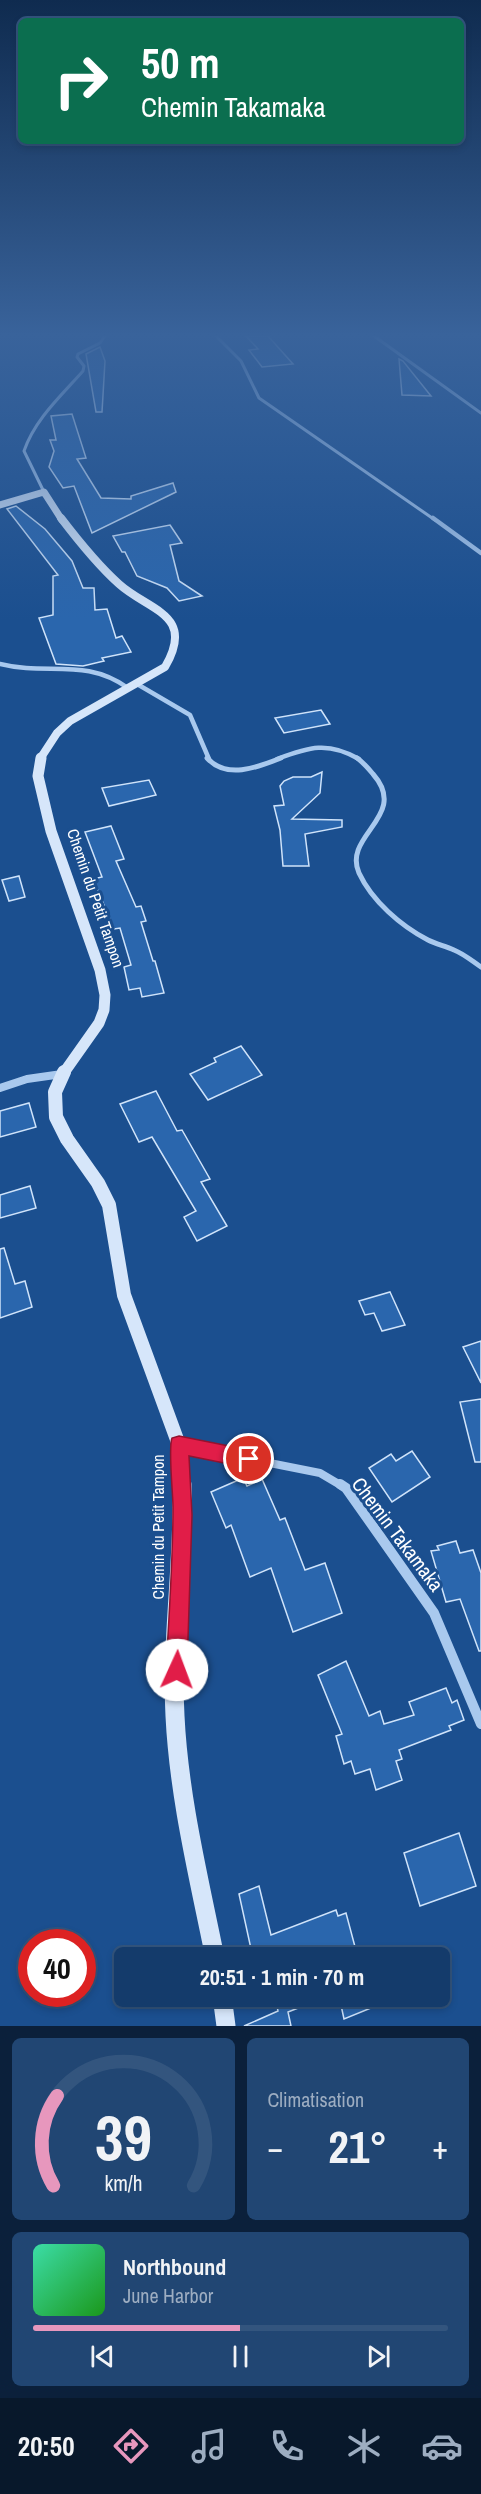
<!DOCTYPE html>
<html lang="fr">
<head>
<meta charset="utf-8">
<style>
	body { margin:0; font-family:"Archivo Narrow",sans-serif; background:#214673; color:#f1f3f6; height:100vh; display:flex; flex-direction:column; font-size:22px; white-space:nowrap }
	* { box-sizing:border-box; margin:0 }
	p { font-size:20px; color:#9dadc1 }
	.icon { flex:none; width:33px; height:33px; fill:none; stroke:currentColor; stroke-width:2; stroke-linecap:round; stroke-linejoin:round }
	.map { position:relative; height:2026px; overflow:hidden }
	.drawer { display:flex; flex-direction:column; gap:12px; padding:12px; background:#0b203b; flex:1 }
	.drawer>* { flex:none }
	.guide { position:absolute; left:18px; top:18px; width:446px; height:126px; border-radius:9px; box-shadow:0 3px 9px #0003,0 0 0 2px #33557e; background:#0b6e4f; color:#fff; overflow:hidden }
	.speed { position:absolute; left:18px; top:1929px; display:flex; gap:12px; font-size:30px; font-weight:700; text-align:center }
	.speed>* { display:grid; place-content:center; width:78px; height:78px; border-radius:50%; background:#143b6b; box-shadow:0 3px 9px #0003,0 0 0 2px #33557e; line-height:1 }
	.speed .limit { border:9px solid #d22; background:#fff; color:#111 }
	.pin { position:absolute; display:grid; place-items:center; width:51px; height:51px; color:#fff; margin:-26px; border:3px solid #fff; border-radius:50%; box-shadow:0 2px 6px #0007 }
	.me { position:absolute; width:66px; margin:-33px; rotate:2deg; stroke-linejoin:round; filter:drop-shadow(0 0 4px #0008) }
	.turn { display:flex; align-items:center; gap:21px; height:126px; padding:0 24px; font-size:27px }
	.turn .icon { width:78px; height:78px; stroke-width:2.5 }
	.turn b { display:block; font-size:42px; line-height:51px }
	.big { font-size:45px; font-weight:700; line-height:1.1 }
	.drawer .widget { flex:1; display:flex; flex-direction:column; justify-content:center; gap:9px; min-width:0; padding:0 21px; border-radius:9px; background:#214673 }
	.drawer .dial { align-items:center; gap:0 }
	.dial svg { height:156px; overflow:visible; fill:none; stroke:#33557e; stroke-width:7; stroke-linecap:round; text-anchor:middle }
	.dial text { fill:#f1f3f6; stroke:none }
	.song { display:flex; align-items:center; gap:18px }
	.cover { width:72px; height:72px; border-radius:9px; background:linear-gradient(135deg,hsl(160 70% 55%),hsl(120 70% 35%)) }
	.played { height:6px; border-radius:3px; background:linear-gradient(90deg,#e797bd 50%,#33557e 50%) }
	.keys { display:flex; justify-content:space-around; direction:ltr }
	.heat { display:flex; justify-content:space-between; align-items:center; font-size:33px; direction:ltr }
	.drawer .tiles { flex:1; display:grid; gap:12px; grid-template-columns:1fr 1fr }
	.widget:last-child { grid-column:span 2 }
	.trip { position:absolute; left:114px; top:1947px; width:336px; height:60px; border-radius:9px; background:#143b6b; box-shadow:0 3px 9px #0003,0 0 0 2px #33557e; font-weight:700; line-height:60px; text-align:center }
	.tab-bar { display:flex; height:96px; justify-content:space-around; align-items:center; background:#08182b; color:#9dadc1 }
	.tab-bar .icon { width:42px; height:42px }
	.tab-bar .active { color:#e797bd }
	.tab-bar b { font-size:27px; color:#f1f3f6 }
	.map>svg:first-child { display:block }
</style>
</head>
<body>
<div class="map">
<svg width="481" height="2026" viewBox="0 0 481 2026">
	<rect width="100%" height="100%" fill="#1b4f8f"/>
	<g fill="#2a66ad" stroke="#cfe3fa" stroke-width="1.5">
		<polygon points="246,336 268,336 293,364 262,367 249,350 258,349"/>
		<polygon points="100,347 105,361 102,412 96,412 86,354"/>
		<polygon points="399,359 403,361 431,396 402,395"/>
		<polygon points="72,414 86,458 77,459 101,498 131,499 131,496 173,483 176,492 92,533 74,486 63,488 49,467 54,451 50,440 56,440 51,416"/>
		<polygon points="16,506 45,529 72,561 83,588 94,588 95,610 107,609 116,638 122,636 131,652 102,658 104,661 83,666 56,664 39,618 53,615 53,576 58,575 7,509"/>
		<polygon points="170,525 182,543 170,545 179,581 202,596 179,601 167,588 137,576 125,552 122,552 113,536"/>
		<polygon points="321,710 330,724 284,733 275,718"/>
		<polygon points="322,772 320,793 292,819 342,820 342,827 305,834 309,866 283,866 280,830 274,806 284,805 280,786 284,781 293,777 311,777"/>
		<polygon points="149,780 156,795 109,806 102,788"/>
		<polygon points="111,826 124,859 116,861 136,907 141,906 146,921 141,922 153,961 155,961 164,993 142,997 140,988 129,990 124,967 131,965 120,928 114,929 93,879 102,877 85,832"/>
		<polygon points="19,876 25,897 9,901 2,880"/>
		<polygon points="241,1046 262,1075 208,1100 190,1074 216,1062 214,1058"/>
		<polygon points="156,1091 177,1131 182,1130 210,1179 201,1182 227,1226 197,1241 184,1217 196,1211 152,1137 139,1142 120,1104"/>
		<polygon points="29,1103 36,1127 0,1137 0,1111"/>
		<polygon points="30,1186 36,1208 0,1218 0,1195"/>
		<polygon points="4,1248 15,1284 25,1281 32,1307 0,1318 0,1249"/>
		<polygon points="390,1292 405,1325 382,1331 374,1313 365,1315 359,1301"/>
		<polygon points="481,1341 481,1383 463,1347"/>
		<polygon points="481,1399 481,1462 475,1462 460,1402"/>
		<polygon points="412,1451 430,1477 392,1502 369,1468 391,1454 396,1461"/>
		<polygon points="243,1478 247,1486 262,1479 280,1520 285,1518 305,1570 325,1563 342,1613 293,1632 271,1568 250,1577 231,1525 226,1528 211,1492"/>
		<polygon points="456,1541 460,1553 473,1550 481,1573 481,1651 479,1651 460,1599 446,1602 431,1551 439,1550 437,1546"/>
		<polygon points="346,1661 369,1716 380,1711 384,1724 414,1715 409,1702 446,1688 452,1703 457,1700 464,1720 449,1726 451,1730 399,1750 402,1759 396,1761 402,1780 376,1790 370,1769 355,1774 351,1761 344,1764 336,1736 342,1734 318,1675"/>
		<polygon points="459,1833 476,1886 420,1906 404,1853"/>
		<polygon points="259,1886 271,1935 336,1910 338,1916 346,1913 358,1958 253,1958 239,1894"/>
		<polygon points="275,1996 324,1996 324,1998 288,2012 291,2026 244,2026 278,2011"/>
		<polygon points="339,1996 398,1996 398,1997 344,2019"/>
	</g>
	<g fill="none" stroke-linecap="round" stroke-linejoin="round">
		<g stroke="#a9c9ee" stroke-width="3">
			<polyline points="216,336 241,361 259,398 435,520"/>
			<polyline points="374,336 481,413"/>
			<path d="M44,492L24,451C35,419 61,396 83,371L84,366L77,357L78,354L100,343L105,336"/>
		</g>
		<g stroke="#a9c9ee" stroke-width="4.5">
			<polyline points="433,518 481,553"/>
			<path d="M0,664C47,676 85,657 128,688"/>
			<polyline points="137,684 190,715 209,759"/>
			<path d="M277,759C309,747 328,741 359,759"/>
		</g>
		<g stroke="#a9c9ee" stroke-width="5">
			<path d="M207,758C227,780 258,767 281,758"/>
			<path d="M357,758C363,762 368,768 373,774C410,816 342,835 359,873C372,901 401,926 428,940C436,944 445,946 454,950C464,954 472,961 481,967"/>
		</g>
		<g stroke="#a9c9ee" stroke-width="8">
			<polyline points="0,1088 27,1079 62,1074"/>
			<polyline points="179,1445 320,1473 342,1486"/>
		</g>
		<polyline stroke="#a9c9ee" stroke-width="10" points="340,1484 346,1488 434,1613 481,1724"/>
		<polyline stroke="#d6e6fa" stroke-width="7" points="0,505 44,492 62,520"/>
		<path stroke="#d6e6fa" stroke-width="8" d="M40,759L57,733L70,721L165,667C196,614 149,611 119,584C100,567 77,539 61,518"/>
		<polyline stroke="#d6e6fa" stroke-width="11" points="41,758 38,776 51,831 100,970 105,995 104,1010 99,1023 63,1074"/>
		<polyline stroke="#d6e6fa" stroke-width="14" points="64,1072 55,1092 56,1117 67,1139 98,1183 109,1205 124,1295 179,1445 182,1486"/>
		<g stroke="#d6e6fa" stroke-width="19">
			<path d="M182,1484C184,1562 171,1639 175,1716C179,1798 199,1878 215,1958"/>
			<polyline points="222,1996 226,2026"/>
		</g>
	</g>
	<linearGradient id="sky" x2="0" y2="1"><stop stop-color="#0f2b4f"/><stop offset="0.54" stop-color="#39639b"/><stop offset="1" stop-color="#39639b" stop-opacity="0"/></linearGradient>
	<rect width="481" height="620" fill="url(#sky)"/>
	<path fill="#e11d48" stroke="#92132f" stroke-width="1.5" d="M179,1436L249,1450L256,1452L259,1459L256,1465L249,1468L189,1456L192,1515L187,1670L184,1677L177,1680L170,1677L166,1670C169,1616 173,1561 173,1507C173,1493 168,1448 172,1438Z"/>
	<g text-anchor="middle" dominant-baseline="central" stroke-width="6" stroke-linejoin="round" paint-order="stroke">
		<g font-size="16" fill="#fff" stroke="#1b4f8f">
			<text transform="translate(96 898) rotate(71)">Chemin du Petit Tampon</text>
			<text transform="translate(158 1527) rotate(-90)">Chemin du Petit Tampon</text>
		</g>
		<g font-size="20" fill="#fff" stroke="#1b4f8f">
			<text transform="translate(398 1534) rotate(53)">Chemin Takamaka</text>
		</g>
	</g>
</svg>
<div class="speed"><div class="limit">40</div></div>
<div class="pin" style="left:249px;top:1459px;background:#d93025"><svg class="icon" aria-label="arrive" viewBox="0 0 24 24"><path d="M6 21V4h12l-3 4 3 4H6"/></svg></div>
<svg class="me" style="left:177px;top:1670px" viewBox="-20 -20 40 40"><circle r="19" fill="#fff"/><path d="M0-13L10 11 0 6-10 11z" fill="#e11d48"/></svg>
<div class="trip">20:51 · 1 min · 70 m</div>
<div class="guide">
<div class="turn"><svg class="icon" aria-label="right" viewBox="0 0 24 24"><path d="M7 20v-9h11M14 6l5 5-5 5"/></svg><div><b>50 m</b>Chemin Takamaka</div></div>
</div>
</div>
<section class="drawer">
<div class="tiles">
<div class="widget dial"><svg viewBox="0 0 100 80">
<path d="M14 69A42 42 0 1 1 86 69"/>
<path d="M14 69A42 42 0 0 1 16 23" stroke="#e797bd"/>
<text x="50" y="56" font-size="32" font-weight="700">39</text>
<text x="50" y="72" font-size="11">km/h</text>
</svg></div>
<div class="widget"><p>Climatisation</p>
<div class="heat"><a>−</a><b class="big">21°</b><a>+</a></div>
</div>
<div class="widget">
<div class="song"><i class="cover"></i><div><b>Northbound</b><p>June Harbor</p></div></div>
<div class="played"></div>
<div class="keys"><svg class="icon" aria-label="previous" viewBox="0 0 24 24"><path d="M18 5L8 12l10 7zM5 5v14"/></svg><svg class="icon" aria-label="pause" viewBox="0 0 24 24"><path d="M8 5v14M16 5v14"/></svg><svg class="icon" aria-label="next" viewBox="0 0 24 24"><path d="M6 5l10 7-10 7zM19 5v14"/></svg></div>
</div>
</div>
</section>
<nav class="tab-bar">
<b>20:50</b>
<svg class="icon active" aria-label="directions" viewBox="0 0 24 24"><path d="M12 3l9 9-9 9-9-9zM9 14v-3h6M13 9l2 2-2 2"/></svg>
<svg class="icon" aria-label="music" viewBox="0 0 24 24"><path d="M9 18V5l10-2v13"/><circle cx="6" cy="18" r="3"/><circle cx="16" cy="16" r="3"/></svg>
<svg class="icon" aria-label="phone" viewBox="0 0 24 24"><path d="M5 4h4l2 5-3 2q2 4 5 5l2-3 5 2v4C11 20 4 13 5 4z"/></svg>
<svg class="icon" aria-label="climate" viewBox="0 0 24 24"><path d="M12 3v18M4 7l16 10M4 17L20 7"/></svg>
<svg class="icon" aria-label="car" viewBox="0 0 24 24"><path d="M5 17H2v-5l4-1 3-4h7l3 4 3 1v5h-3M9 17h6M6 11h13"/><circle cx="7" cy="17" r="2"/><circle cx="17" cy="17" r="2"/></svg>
</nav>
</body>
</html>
